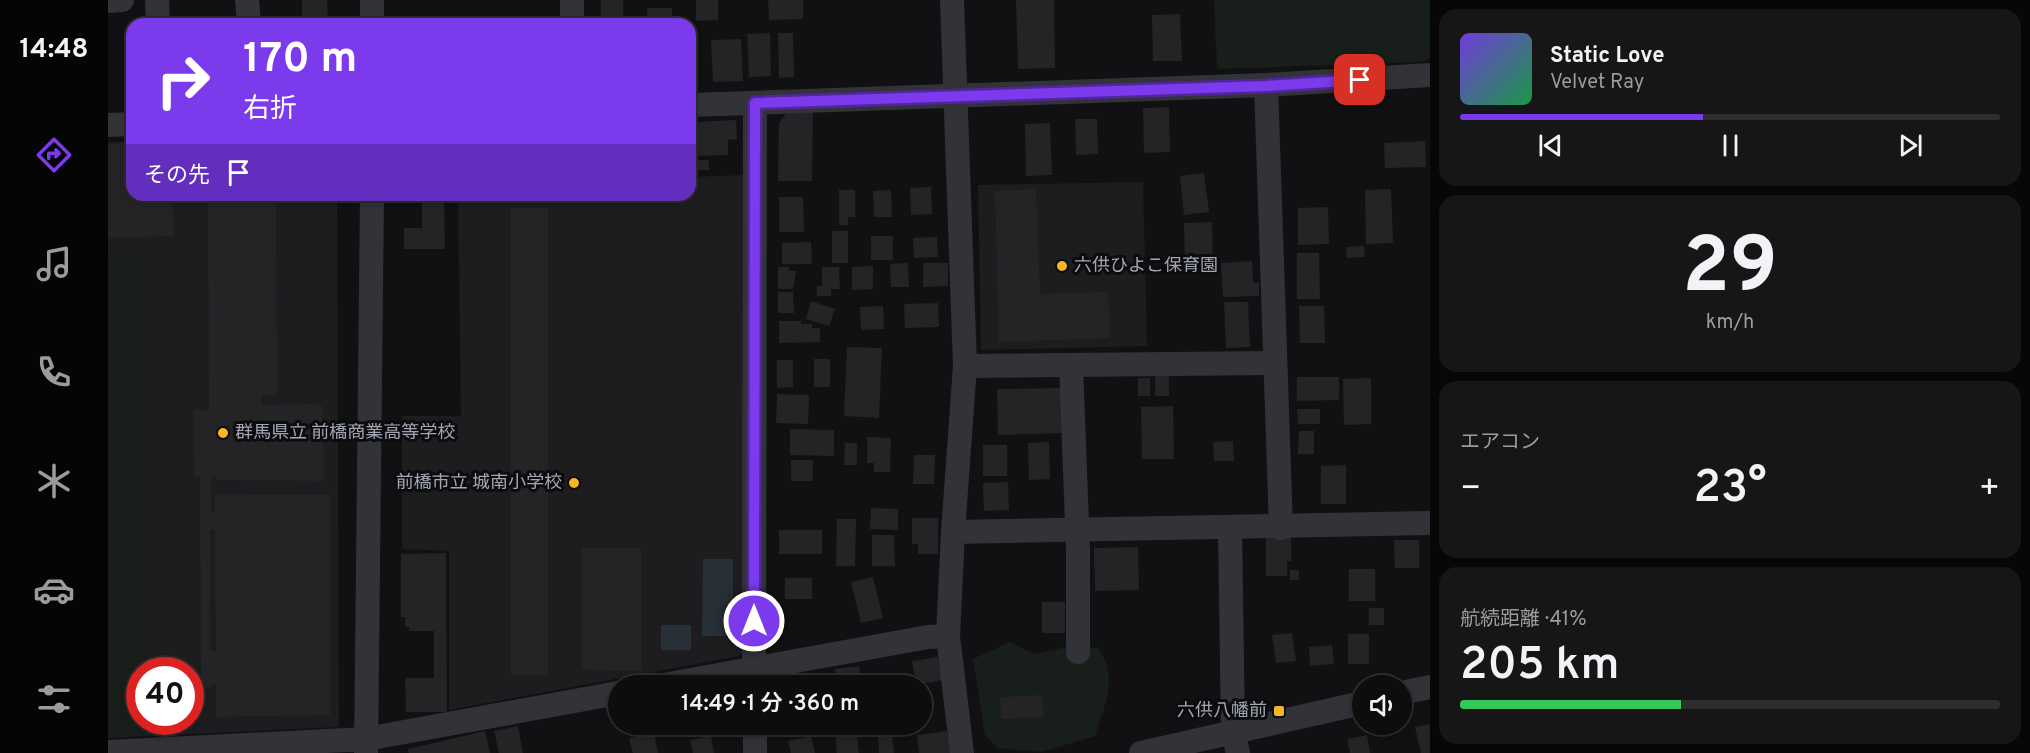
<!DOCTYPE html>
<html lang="ja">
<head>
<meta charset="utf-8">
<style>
	body { margin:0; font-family:Overpass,"Noto Sans JP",sans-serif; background:#161617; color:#f1f3f6; height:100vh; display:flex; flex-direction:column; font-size:22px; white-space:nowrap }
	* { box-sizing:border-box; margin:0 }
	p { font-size:20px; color:#9a9c9e }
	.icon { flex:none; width:33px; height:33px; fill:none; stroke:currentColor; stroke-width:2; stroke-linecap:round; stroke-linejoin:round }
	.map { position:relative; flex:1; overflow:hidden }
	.sheet { display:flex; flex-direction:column; gap:9px; padding:9px; background:#070708; width:600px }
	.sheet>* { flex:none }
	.hud { position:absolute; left:18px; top:18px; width:570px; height:183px; border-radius:18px; box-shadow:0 3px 9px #0003,0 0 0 2px #2d2d2e; background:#7c3aed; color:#fff; overflow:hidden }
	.fabs { position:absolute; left:1244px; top:675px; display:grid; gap:12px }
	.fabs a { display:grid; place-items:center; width:60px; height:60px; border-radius:50%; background:#0d0d0e; box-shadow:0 3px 9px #0003,0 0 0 2px #2d2d2e; font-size:30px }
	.speed { position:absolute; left:18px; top:657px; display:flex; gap:12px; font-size:30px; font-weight:700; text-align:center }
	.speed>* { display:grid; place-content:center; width:78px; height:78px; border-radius:50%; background:#0d0d0e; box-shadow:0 3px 9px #0003,0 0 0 2px #2d2d2e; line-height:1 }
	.speed .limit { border:9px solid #d22; background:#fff; color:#111 }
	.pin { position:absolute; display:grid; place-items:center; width:51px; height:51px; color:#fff; margin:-26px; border-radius:12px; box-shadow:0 3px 9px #0006 }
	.me { position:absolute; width:66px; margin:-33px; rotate:0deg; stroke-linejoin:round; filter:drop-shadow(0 0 4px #0008) }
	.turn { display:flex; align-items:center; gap:21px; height:126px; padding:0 18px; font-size:27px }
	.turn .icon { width:78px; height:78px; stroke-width:2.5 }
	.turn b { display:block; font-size:42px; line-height:51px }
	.then { display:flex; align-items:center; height:57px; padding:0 18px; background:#0003; gap:12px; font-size:22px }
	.big { font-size:45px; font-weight:600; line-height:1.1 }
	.sheet .tile { flex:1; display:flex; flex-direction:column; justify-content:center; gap:9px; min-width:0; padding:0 21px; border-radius:18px; background:#161617 }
	.sheet .dial { align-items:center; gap:0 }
	.dial b { font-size:78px; line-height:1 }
	.song { display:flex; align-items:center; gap:18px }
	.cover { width:72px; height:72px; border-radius:9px; background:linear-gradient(135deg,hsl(260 70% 55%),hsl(140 70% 35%)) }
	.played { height:6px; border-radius:3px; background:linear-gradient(90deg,#7c3aed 45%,#2d2d2e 45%) }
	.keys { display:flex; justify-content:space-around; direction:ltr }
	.heat { display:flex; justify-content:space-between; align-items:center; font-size:33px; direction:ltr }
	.charge { height:9px; border-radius:4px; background:linear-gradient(90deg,#34c759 41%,#2d2d2e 0) }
	.trip { position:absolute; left:500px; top:675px; width:324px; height:60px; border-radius:30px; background:#0d0d0e; box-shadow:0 3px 9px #0003,0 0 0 2px #2d2d2e; font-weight:600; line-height:60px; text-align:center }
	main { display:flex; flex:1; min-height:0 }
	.dock { display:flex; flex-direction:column; width:108px; justify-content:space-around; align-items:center; background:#050506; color:#9a9c9e }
	.dock .icon { width:42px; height:42px }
	.dock .current { color:#7c3aed }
	.dock b { font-size:27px; color:#f1f3f6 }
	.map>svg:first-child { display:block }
</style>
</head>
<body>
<main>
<nav class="dock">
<b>14:48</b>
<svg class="icon current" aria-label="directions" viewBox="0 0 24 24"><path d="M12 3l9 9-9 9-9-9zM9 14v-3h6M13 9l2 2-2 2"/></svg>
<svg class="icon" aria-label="music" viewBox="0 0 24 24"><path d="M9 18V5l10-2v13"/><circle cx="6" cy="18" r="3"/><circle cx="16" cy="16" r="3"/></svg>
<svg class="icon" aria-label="phone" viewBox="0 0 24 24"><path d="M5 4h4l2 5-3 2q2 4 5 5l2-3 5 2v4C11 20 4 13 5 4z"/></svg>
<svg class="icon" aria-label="climate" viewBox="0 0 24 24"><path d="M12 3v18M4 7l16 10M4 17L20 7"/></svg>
<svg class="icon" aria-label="car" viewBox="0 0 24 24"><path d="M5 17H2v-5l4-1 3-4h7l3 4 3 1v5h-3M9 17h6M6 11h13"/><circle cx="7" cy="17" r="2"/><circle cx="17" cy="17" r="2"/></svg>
<svg class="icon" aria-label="filters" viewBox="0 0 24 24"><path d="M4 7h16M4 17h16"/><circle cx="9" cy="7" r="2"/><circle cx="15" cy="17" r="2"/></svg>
</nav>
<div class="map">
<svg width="1322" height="753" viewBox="0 0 1322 753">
	<rect width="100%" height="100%" fill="#111113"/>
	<g fill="#1d1d20" fill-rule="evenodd">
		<path d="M0,142H24V195H229L231,727L0,738ZM32,670H82V722H32Z"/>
		<polygon points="638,175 638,647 631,656 341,710 341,551 294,549 294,416 353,416 350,195 582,195 582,177"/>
		<polygon points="1035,182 1039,346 873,350 870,185"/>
	</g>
	<g fill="#181e19">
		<polygon points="1106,0 1322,0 1322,57 1315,62 1109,69"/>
		<polygon points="0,259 38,260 40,670 32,670 32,722 40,722 40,734 0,736"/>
		<path d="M902,642L926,654L963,646L990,648C1011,678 997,704 987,736L934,752L889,748L877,735L865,659Z"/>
	</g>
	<g fill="#273037">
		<polygon points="595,559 625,559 625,636 594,636"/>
		<rect x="553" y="625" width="30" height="25"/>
	</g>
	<g fill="#242427" fill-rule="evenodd">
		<polygon points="194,0 219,0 220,24 194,24"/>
		<rect x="493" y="0" width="22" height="21"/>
		<polygon points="588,0 610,0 610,20 588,21"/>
		<polygon points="660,0 695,0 695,19 661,20"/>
		<polygon points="908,0 946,0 947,68 910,69"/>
		<rect x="539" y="8" width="25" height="16"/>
		<polygon points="1072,14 1074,61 1045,61 1044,15"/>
		<rect x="342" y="22" width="56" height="2"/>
		<polygon points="662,33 663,76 641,77 639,34"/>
		<polygon points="670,33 685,33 686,77 671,78"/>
		<polygon points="633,39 635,81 605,82 603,40"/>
		<polygon points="1061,107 1062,152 1036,153 1035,108"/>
		<polygon points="679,112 705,112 704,181 670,181 671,123"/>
		<polygon points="967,119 989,119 990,154 968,155"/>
		<polygon points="628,120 629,139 620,140 620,155 590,156 588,122"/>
		<polygon points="942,123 944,175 918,176 917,124"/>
		<polygon points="1317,141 1318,167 1277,168 1276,143"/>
		<polygon points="24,143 24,195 64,195 66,236 0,238 0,144"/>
		<rect x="590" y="160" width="11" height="10"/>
		<polygon points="1096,173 1101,212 1076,215 1072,176"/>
		<polygon points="823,187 824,214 803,215 802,188"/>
		<polygon points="928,189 932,294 1000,292 1002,338 891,342 887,191"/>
		<polygon points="1283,189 1285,243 1258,244 1257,190"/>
		<polygon points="731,190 747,190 747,217 740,217 740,225 731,225"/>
		<polygon points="783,190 784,217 766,217 765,191"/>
		<path d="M100,195H168L169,395H153V405L208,404L215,407L216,481L109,480V476H103V511L107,512V494L222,495V715L108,717V684H102V688L93,687L92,476L86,477L85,410H101ZM102,530H107L108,651H102Z"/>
		<polygon points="314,195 336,195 337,249 296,249 296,228 314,228"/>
		<polygon points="671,197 695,197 696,232 671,232"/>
		<polygon points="1220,207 1221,244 1190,245 1190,208"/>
		<rect x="403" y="208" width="37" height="467"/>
		<polygon points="1104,222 1105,261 1077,262 1076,223"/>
		<rect x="724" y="231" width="16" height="32"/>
		<rect x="763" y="236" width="22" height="24"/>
		<polygon points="829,237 830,257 806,258 805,238"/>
		<polygon points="703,242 704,264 674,264 674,243"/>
		<polygon points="1256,246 1257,257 1239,258 1238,247"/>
		<polygon points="1189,253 1211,253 1212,299 1189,299"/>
		<polygon points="1144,261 1145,283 1151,283 1151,296 1115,297 1113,263"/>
		<polygon points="800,263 801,287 783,287 782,264"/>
		<polygon points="815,263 840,263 840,286 815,287"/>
		<polygon points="765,266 765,289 744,290 744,267"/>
		<polygon points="670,267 681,267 681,271 688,271 685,289 670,289"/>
		<polygon points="714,267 731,267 732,289 723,289 723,296 709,296 709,286 714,286"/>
		<polygon points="670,292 685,292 686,313 670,313"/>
		<polygon points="703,301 727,309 721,326 698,319"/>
		<polygon points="1116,302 1140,302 1142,347 1118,348"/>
		<polygon points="830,303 831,327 797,328 796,304"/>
		<polygon points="775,306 776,329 753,330 752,307"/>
		<polygon points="1191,306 1216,306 1217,343 1192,343"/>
		<polygon points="671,321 693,321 693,324 704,324 704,328 712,328 712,342 671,343"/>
		<polygon points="739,347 774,348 771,418 736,416"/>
		<rect x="706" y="359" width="16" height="28"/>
		<polygon points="669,360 685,360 685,387 669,388"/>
		<rect x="1047" y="375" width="14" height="21"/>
		<polygon points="1189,377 1231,377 1231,400 1189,401"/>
		<rect x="1030" y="378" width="12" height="18"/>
		<polygon points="1263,378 1263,424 1236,425 1235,379"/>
		<polygon points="954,388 955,433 890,435 889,389"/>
		<polygon points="669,394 701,395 700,424 668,423"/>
		<polygon points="1065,406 1066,459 1034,459 1033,407"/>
		<polygon points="1189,409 1212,409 1212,424 1190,424"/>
		<polygon points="682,429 726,430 726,456 682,455"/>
		<polygon points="1191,431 1206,431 1206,454 1190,454"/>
		<polygon points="759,437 783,438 782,472 766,472 766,463 759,463"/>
		<polygon points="1125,441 1126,461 1106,461 1105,442"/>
		<polygon points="941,442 942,479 921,480 920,443"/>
		<polygon points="737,443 749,443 749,465 736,465"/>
		<rect x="875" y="445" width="24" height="31"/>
		<polygon points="806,455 827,455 826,484 805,484"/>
		<rect x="683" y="460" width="22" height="21"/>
		<polygon points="1238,465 1238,504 1213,504 1213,466"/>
		<polygon points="900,482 901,510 876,511 875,483"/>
		<polygon points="763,508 790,509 790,530 762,529"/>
		<polygon points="804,518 830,518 830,554 810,554 810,544 804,544"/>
		<polygon points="729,519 748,519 747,566 728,566"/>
		<rect x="671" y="530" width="43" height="24"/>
		<polygon points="764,535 786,535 787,566 764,566"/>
		<polygon points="1183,536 1183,561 1179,561 1179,576 1158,576 1158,537"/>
		<polygon points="1286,540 1311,540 1311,568 1287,568"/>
		<polygon points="1030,547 1031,590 987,591 986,548"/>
		<polygon points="474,548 533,548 533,671 474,670"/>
		<polygon points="338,553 339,712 298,712 297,678 326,678 326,631 301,631 301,627 297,627 297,617 293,617 293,554"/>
		<rect x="1241" y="569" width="26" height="32"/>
		<rect x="1182" y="570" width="9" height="10"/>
		<polygon points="765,577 775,618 753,623 743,582"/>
		<rect x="677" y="578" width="27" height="21"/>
		<rect x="934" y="602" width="23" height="31"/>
		<rect x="1261" y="608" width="15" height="17"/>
		<polygon points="1184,633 1188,661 1168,663 1164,635"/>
		<rect x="1240" y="634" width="21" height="30"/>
		<polygon points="1224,645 1226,664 1202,666 1201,647"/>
		<polygon points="830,657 834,680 808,685 804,661"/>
		<polygon points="751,666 753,686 729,686 727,669"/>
		<polygon points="800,675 802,686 786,686 784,678"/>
		<polygon points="934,695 936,717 893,719 892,697"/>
		<polygon points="576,724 592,724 594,732 578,735"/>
		<polygon points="668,724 691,724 691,728 668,727"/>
		<polygon points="1322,724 1322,753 1313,753 1307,727"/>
		<polygon points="410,726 415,753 391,753 386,731"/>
		<polygon points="748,729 751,753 729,753 727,731"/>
		<polygon points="377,731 382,753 301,753 300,749"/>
		<polygon points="839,731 842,753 811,753 809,735"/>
		<polygon points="546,732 550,753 525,753 521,738"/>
		<polygon points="1259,735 1262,753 1242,753 1239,739"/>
		<polygon points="603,736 606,753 585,753 582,740"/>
		<polygon points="703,736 707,753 683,753 680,741"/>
		<polygon points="784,736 786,753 771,753 770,737"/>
	</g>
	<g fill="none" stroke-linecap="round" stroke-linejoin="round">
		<g stroke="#323338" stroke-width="24">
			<polyline points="49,0 50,24"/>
			<polyline points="139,0 141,24"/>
			<polyline points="264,0 264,24"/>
			<polyline points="464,0 464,24"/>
			<polyline points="844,0 857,366 845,532 840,636 854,753"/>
			<polyline points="0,1 14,0"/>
			<polyline points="1158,85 1173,528"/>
			<polyline points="582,105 1158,85 1322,75"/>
			<polyline points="0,125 24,124"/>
			<polyline points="963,365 970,550 970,652"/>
			<polyline points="857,366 1167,363"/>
			<polyline points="1122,528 1125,732 1130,753"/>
			<polyline points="845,532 1322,523"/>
			<polyline points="550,686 820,637 840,636"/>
			<polyline points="646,686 647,103"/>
			<polyline points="1293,693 1322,687"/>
			<polyline points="647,724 647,753"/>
			<polyline points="0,752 258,739 510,693"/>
			<polyline points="258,753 264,195"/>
			<polyline points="1033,753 1254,703"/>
		</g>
	</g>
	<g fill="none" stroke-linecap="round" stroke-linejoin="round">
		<defs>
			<polyline id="route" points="646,621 647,103 1158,86 1252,80"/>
		</defs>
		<use href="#route" stroke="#51269a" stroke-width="15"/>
		<use href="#route" stroke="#7c3aed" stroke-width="10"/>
	</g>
	<g fill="#f8b624" stroke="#0c0c0e" stroke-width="2">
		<circle cx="954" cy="266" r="6"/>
		<circle cx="115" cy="433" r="6"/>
		<circle cx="466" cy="483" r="6"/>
		<rect x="1165" y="705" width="12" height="12" rx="3"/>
	</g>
	<g text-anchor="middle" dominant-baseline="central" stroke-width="6" stroke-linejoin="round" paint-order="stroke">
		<g font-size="18" fill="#a2a7b4" stroke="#0c0c0e" text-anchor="start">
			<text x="966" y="266">六供ひよこ保育園</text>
			<text x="127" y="433">群馬県立 前橋商業高等学校</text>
			<text x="454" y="483" text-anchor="end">前橋市立 城南小学校</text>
			<text x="1159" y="711" text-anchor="end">六供八幡前</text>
		</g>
	</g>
</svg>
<div class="fabs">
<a><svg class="icon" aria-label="sound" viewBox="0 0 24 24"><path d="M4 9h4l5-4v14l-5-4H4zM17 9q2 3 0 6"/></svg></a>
</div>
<div class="speed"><div class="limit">40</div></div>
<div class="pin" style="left:1252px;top:80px;background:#d93025"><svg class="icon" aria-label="arrive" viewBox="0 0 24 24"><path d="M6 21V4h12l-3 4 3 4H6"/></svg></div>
<svg class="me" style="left:646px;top:621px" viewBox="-20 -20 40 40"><circle r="17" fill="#7c3aed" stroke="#fff" stroke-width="3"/><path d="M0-11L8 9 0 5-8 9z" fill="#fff"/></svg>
<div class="trip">14:49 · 1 分 · 360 m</div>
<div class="hud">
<div class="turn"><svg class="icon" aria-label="right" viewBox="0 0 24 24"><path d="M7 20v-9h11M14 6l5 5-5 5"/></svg><div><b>170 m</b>右折</div></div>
<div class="then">その先<svg class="icon" aria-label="arrive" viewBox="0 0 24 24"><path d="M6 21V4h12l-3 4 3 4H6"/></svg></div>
</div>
</div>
<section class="sheet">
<div class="tile">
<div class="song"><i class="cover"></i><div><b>Static Love</b><p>Velvet Ray</p></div></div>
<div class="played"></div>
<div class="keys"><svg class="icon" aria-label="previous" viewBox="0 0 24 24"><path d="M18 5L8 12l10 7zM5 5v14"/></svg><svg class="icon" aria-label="pause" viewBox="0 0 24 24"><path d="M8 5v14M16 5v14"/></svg><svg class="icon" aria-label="next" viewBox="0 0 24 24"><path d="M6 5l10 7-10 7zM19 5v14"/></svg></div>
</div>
<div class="tile dial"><b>29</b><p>km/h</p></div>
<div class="tile"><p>エアコン</p>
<div class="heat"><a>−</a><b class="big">23°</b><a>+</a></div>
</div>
<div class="tile"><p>航続距離 · 41%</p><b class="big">205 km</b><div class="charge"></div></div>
</section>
</main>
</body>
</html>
